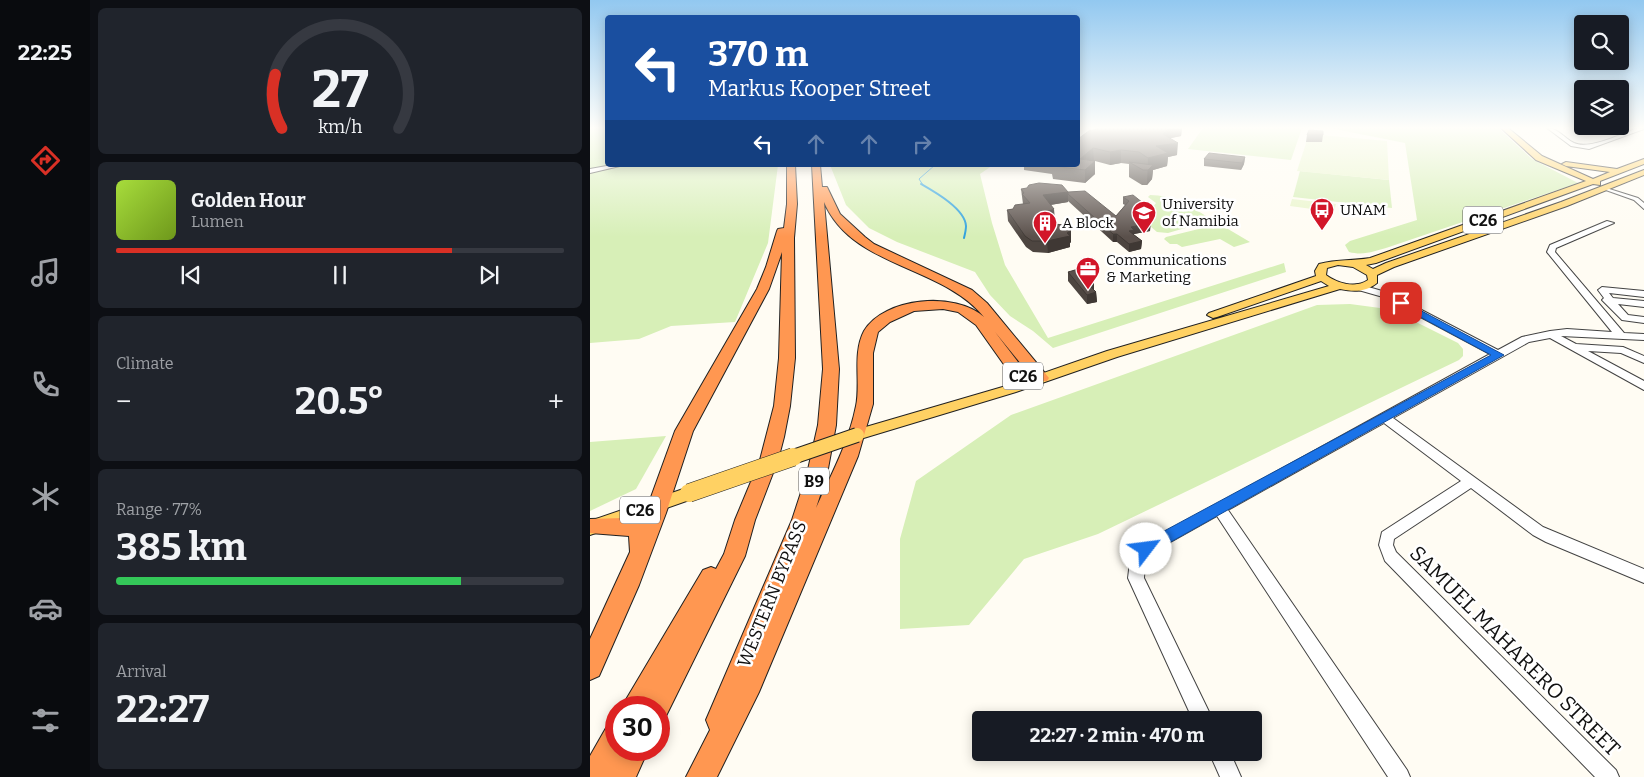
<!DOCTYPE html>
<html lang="en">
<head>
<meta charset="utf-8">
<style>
	body { margin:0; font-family:Bitter,serif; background:#20242c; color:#f1f3f6; height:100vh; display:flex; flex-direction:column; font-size:19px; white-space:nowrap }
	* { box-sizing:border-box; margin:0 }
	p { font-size:16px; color:#9ea1a6 }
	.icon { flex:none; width:28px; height:28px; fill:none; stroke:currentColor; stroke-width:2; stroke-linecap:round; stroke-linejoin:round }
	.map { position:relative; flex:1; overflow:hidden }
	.panel { display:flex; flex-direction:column; gap:8px; padding:8px; background:#0d0f14; width:500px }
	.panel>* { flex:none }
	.hud { position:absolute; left:15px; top:15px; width:475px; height:152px; border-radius:5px; box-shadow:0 2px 12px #0003; background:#1a4fa0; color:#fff; overflow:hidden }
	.controls { position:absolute; left:984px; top:15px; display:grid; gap:10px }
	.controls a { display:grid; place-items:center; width:55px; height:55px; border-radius:5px; background:#171b24; box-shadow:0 2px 12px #0003; font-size:25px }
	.speed { position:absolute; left:15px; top:696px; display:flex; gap:10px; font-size:25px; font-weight:700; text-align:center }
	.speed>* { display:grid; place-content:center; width:65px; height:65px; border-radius:50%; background:#171b24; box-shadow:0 2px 12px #0003; line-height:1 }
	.speed .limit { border:8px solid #d22; background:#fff; color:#111 }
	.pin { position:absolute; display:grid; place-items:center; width:42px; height:42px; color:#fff; margin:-21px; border-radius:10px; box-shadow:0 2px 8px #0006 }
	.me { position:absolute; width:55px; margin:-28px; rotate:60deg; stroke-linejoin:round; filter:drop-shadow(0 0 4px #0008) }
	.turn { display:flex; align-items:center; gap:18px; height:105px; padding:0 20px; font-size:22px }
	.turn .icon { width:65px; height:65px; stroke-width:2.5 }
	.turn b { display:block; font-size:35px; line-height:42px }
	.lanes { display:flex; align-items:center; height:48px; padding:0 20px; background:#0003; justify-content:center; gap:25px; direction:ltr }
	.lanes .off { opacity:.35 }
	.big { font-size:38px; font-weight:700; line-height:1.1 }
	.panel .tile { flex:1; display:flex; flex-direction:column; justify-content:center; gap:8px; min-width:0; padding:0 18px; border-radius:8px; background:#20242c }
	.panel .dial { align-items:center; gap:0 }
	.dial svg { height:130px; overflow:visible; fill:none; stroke:#363941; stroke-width:7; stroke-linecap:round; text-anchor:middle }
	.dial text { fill:#f1f3f6; stroke:none }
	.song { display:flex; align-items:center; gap:15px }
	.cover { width:60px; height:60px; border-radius:8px; background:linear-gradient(135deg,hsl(80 70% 55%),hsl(80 70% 35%)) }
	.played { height:5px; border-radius:2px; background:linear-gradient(90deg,#d93025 75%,#363941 75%) }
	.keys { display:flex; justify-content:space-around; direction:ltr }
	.heat { display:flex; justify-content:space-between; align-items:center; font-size:28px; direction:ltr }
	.charge { height:8px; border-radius:4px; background:linear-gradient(90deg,#34c759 77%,#363941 0) }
	.trip { position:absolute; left:382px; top:711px; width:290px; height:50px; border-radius:5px; background:#171b24; box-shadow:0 2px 12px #0003; font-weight:700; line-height:50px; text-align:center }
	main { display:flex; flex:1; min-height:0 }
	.menu { display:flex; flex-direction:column; width:90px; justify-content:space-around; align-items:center; background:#090b0e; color:#9ea1a6 }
	.menu .icon { width:35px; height:35px }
	.menu .current { color:#d93025 }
	.menu b { font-size:22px; color:#f1f3f6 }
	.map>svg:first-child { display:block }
</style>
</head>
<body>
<main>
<nav class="menu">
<b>22:25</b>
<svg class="icon current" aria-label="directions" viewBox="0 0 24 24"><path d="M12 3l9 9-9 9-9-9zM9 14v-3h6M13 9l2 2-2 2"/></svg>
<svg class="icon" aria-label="music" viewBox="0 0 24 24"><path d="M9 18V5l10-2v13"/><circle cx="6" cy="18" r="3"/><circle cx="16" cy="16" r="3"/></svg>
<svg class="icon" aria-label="phone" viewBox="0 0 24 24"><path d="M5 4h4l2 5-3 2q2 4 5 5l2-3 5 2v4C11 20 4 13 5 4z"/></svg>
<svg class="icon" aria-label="climate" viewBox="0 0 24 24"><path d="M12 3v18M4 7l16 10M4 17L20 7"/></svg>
<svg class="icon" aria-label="car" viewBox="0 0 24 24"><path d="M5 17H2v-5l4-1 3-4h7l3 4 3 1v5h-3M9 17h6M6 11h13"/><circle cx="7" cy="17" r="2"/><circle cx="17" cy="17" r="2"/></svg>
<svg class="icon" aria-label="filters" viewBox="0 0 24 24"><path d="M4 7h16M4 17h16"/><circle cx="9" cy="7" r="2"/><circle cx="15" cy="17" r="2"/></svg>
</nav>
<section class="panel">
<div class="tile dial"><svg viewBox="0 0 100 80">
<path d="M14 69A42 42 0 1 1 86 69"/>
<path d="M14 69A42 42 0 0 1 10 36" stroke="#d93025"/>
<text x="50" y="56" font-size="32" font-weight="700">27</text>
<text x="50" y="72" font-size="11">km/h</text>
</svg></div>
<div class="tile">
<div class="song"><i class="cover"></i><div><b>Golden Hour</b><p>Lumen</p></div></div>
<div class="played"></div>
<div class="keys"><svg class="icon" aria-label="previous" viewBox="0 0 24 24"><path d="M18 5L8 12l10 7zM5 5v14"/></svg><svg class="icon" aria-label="pause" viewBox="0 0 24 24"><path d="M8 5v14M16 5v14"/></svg><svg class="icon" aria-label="next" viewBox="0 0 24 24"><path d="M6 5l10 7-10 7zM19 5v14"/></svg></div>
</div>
<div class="tile"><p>Climate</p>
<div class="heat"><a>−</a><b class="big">20.5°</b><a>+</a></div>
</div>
<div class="tile"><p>Range · 77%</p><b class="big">385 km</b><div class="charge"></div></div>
<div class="tile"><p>Arrival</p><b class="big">22:27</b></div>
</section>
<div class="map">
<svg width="1054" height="777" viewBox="0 0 1054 777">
	<rect width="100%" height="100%" fill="#fffcf3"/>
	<g fill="#d7efb7">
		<polygon points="0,128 17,128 18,165 188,165 178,243 145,322 81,326 49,339 0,343"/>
		<polygon points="613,128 712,128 701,160 598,149"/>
		<path d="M740,128H908L942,159L988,183L799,247C785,251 774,256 759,252L755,245L760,241L827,220L815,143Z"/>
		<polygon points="240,165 403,165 390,174 402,223 415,265 458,338 694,263 696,272 463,348 443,331 420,316 400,295 385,272 307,242 279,228 256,205"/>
		<polygon points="710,171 799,180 802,208 703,197"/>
		<path d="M560,195C582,195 599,205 616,216V222L578,233L567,232L553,220L566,203L558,197Z"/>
		<polygon points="621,226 638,229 660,242 644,247 630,239 592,247 587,244 580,244 574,239 576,237"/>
		<polygon points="760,304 790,308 812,315 868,343 873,349 873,356 869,360 508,534 434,559 379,625 310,629 310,539 326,481 421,415 727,305"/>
		<polygon points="76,436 46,489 0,511 0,442"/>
	</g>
	<g fill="#e9f5ca">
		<polygon points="719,134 797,141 799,180 707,171"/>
		<polygon points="702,199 746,204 744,212 700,206"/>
	</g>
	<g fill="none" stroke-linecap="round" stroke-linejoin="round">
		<polyline stroke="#2fa1dd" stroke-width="1" points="333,185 329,179 345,165"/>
		<path stroke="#2fa1dd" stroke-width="2" d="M331,184C345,192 375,209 376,226C376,230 375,234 374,238"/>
		<defs>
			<g id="minor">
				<path d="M957,128C968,128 974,138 984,143C999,150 1032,134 1047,128L1054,129L999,149L981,146Z"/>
				<polygon points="22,165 34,165 0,173 0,169"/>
				<polygon points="1013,187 1048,198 1054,203 1054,209 1044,200 1013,189"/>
				<polygon points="1017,221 1024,223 966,248 965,252 1034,333 1054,334 1054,340 971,336 986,344 1033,347 1054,356 1054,363 1031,353 998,351 1054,381 1054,390 960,338 939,342 803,418 953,527 1054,569 1054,583 956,542 943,535 881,488 804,539 803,545 806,552 1026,770 1029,777 1005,777 795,561 789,545 792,532 871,481 794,423 638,510 817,770 820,777 798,777 627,516 561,553 555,562 554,578 623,720 603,720 538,578 540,562 548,548 900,354 793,297 765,289 765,285 768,284 799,293 908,350 932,337 960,331 977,329 1022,332 957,252 960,245"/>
				<polygon points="1012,287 1054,291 1054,297 1019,293 1023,298 1054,301 1054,307 1028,304 1038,315 1054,317 1054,323 1032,320 1012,300 1014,298 1008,290"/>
				<polygon points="619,752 640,752 651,777 630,777"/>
			</g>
			<g id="major">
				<path d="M911,128H918L952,156L1003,179L1020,172L976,166L972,164L976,162L1027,169L1054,159V164L1010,181V185L1003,184L786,263L776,265L783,269L796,263L971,202L1054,170V175L977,206L804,267L787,275V283C776,292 764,292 750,289L527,357L426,392L267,440L262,439L259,435L262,431L416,386L517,351L739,286L731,281L627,317L623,318L617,315L619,313L726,276L725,271L729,264C747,259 763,261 780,258L996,181L946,160ZM748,265L763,267L777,275L778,280C765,289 747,283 736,275L737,268Z"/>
				<polygon points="99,487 105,488 107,493 105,498 0,535 0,521"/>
			</g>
			<g id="highway">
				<polygon points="197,165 205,165 207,204 204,238 205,358 200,406 194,437 188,460 165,520 155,556 75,718 69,720 69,708 31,708 113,570 121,567 126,569 134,554 145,520 170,460 184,406 189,358 192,252 179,289 103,431 76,513 49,585 9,676 0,680 0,639 40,552 39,536 0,533 0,519 33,518 52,522 85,431 167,289 176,267 187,231 188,229 194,228 197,204"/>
				<path d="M222,165H230L232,187H237L250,214L275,237L284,244L382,290L397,303L459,378L457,381H445L405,332L444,383L442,387H430L386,325L368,312L353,309L324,311L300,322L288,332L283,353V404L268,456L169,692L127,777H96L120,730L116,720L202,520L217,474L228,425L233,369ZM234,202C262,268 352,265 394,317C366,291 294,297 274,331C262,354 271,382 266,406C259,442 241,475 226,508L237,474L246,425L249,369Z"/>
				<polygon points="26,724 26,750 58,750 46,777 0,777 0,756 16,728"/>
			</g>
		</defs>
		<use href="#minor" stroke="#434343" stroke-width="2"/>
		<use href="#major" stroke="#212121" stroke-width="2"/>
		<use href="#highway" stroke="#212121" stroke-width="2"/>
		<use href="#minor" fill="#fff" fill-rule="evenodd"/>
		<use href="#major" fill="#ffd163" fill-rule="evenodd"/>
		<use href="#highway" fill="#ff9751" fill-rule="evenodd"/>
		<defs>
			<polyline id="major-bridge-far1" points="200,458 267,435"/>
			<polyline id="major-bridge" points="99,493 203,457"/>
		</defs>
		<use href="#major-bridge-far1" stroke="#212121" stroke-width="16" stroke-linecap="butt"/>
		<use href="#major-bridge" stroke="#212121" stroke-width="19" stroke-linecap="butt"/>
		<use href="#major-bridge-far1" stroke="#ffd163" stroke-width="14"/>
		<use href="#major-bridge" stroke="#ffd163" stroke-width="18"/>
	</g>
	<g fill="#4d4540">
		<polygon points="507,128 592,128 591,136 581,138 580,138 587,155 578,157 577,166 563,170 562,179 557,185 552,185 539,177 539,164 531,163 520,165 505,161 505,174 495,183 463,179 462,174 434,170 434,165 488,165 504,130"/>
		<polygon points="717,135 733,135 732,142 716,142"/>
		<polygon points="655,157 654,164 651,170 614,166 614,159"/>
		<polygon points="431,189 478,192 526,216 535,205 533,204 533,197 553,203 553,211 550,212 549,215 560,231 544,234 544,235 552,241 551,249 539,252 527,242 523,242 478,201 478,202 460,205 465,220 461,222 463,224 481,230 481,242 480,243 480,247 458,253 443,252 436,247 418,221 417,210 423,209 433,204"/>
		<polygon points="478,272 504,281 504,290 506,292 507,302 497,304 478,281"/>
	</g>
	<g fill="#3f3834">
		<polygon points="579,128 592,128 591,136 581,138 574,145 588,143 587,155 578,157 577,166 563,170 562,179 557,185 558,158 566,146 573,134"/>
		<polygon points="503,148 504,161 490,159"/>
		<polygon points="531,150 531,163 520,165 520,152"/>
		<polygon points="655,157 654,164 651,170 652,163"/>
		<polygon points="505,161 505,174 495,183 495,170"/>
		<polygon points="478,192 478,202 454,206 453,195"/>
		<polygon points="553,203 553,211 550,212 549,216 542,210 547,206"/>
		<polygon points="464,209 465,220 455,224 454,213"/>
		<polygon points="561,223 560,231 544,234 544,238 539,231 541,227"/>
		<polygon points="481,230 481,242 480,243 480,247 458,253 457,241"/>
		<rect x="523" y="234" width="4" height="8"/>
		<polygon points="552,241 551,249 539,252 539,244"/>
		<polygon points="504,281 504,290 497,283"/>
		<polygon points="506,292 507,302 497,304 497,295"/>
	</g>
	<g fill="#5a504b" stroke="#3f3834">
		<polygon points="507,128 579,128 573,134 588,143 566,146 578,153 558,158 549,152 531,150 520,152 503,148 490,159 505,161 495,170 462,166 488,165 488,139 500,130 504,130"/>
		<polygon points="719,130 733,131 733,135 717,135"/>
		<polygon points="619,153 655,157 652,163 614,159"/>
		<polygon points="539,162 563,165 558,170 553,170"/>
		<polygon points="449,183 472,185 478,192 453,195 464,209 454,213 463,224 476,225 481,230 477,233 480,236 457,241 442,241 435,236 417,210 423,209 425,205 440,203 432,194 434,193 431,189 437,188 439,185"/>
		<polygon points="495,191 526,216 539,201 533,197 543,195 553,203 547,206 550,208 542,210 561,223 541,227 544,230 539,231 552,241 539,244 527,234 523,234 478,194 478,192"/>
		<polygon points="492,268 504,281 497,283 506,292 497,295 478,272"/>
	</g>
	<linearGradient id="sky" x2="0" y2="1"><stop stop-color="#92c8f0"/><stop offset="0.54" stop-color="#fffefa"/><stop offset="1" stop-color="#fffefa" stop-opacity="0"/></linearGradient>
	<rect width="1054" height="237" fill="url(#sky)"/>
	<polygon fill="#1a73e8" stroke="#114b97" points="811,300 914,355 561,553 556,555 550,553 548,549 550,544 901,355 808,305 808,301"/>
	<defs>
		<symbol id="bus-pin" viewBox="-11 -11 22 30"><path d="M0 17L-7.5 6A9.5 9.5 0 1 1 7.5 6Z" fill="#d21629" stroke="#fff"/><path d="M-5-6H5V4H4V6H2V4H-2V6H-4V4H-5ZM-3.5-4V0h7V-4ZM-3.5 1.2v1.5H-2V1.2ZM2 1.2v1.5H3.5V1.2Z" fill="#fff"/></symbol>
		<symbol id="university-pin" viewBox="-11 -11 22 30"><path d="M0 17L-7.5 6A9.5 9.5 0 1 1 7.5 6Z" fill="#d21629" stroke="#fff"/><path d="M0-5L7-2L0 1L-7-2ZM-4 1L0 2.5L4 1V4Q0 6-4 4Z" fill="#fff"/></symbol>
		<symbol id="building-pin" viewBox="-11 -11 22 30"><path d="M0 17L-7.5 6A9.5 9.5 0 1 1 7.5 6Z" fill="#d21629" stroke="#fff"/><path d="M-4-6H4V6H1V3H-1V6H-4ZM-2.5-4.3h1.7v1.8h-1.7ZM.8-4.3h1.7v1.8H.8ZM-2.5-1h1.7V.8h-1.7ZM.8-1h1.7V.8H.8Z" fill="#fff"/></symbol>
		<symbol id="office-pin" viewBox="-11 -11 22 30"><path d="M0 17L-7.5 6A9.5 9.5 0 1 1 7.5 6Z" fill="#d21629" stroke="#fff"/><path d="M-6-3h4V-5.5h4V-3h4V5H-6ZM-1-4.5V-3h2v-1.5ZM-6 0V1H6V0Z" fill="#fff"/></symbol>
	</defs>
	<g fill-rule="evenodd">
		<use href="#bus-pin" x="718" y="196" width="28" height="38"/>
		<use href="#university-pin" x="540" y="199" width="28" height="38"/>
		<use href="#building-pin" x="441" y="209" width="28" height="38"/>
		<use href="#office-pin" x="484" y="255" width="28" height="38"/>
	</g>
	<g text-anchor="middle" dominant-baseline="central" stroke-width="5" stroke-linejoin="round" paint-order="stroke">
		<g font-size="15" fill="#101010" stroke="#fff" text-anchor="start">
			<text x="572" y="204">University<tspan x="572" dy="17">of Namibia</tspan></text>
			<text x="750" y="210">UNAM</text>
			<text x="472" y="223">A Block</text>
			<text x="516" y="260">Communications<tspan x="516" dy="17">&amp; Marketing</tspan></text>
		</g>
		<g fill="#fff" stroke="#585858" stroke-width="1">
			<rect x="873" y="206.5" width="40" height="27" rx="4"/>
			<rect x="413" y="362.5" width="40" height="27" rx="4"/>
			<rect x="209" y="467.5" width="30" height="27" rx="4"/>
			<rect x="30" y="496.5" width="40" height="27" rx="4"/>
		</g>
		<g font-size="16" font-weight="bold" fill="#101010">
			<text x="893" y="220">C26</text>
			<text x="433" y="376">C26</text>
			<text x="224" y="481">B9</text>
			<text x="50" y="510">C26</text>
		</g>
		<g font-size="18" fill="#101010" stroke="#fff">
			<text transform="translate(182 594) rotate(-68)">WESTERN BYPASS</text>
		</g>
		<g font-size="21" fill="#101010" stroke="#fff">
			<text transform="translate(925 651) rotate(45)">SAMUEL MAHARERO STREET</text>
		</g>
	</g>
</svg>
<div class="controls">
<a><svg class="icon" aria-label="search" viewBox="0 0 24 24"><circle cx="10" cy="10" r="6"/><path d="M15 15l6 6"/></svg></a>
<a><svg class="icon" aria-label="layers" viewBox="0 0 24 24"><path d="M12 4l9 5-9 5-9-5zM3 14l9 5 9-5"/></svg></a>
</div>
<div class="speed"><div class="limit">30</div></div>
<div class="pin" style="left:811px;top:303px;background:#d93025"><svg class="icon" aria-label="arrive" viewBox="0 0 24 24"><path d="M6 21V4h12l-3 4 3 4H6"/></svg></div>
<svg class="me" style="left:556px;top:549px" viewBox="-20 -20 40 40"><circle r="19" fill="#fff"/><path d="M0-13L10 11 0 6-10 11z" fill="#1a73e8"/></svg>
<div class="trip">22:27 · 2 min · 470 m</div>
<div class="hud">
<div class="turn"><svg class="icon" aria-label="left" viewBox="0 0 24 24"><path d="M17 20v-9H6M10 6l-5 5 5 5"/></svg><div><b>370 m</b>Markus Kooper Street</div></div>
<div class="lanes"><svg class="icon" aria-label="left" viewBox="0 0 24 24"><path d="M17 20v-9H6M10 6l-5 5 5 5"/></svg><svg class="icon off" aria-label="ahead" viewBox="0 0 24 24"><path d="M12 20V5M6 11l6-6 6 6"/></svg><svg class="icon off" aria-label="ahead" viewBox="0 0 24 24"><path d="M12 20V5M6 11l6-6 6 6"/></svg><svg class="icon off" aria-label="right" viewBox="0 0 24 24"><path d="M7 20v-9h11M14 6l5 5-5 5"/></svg></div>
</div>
</div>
</main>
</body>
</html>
